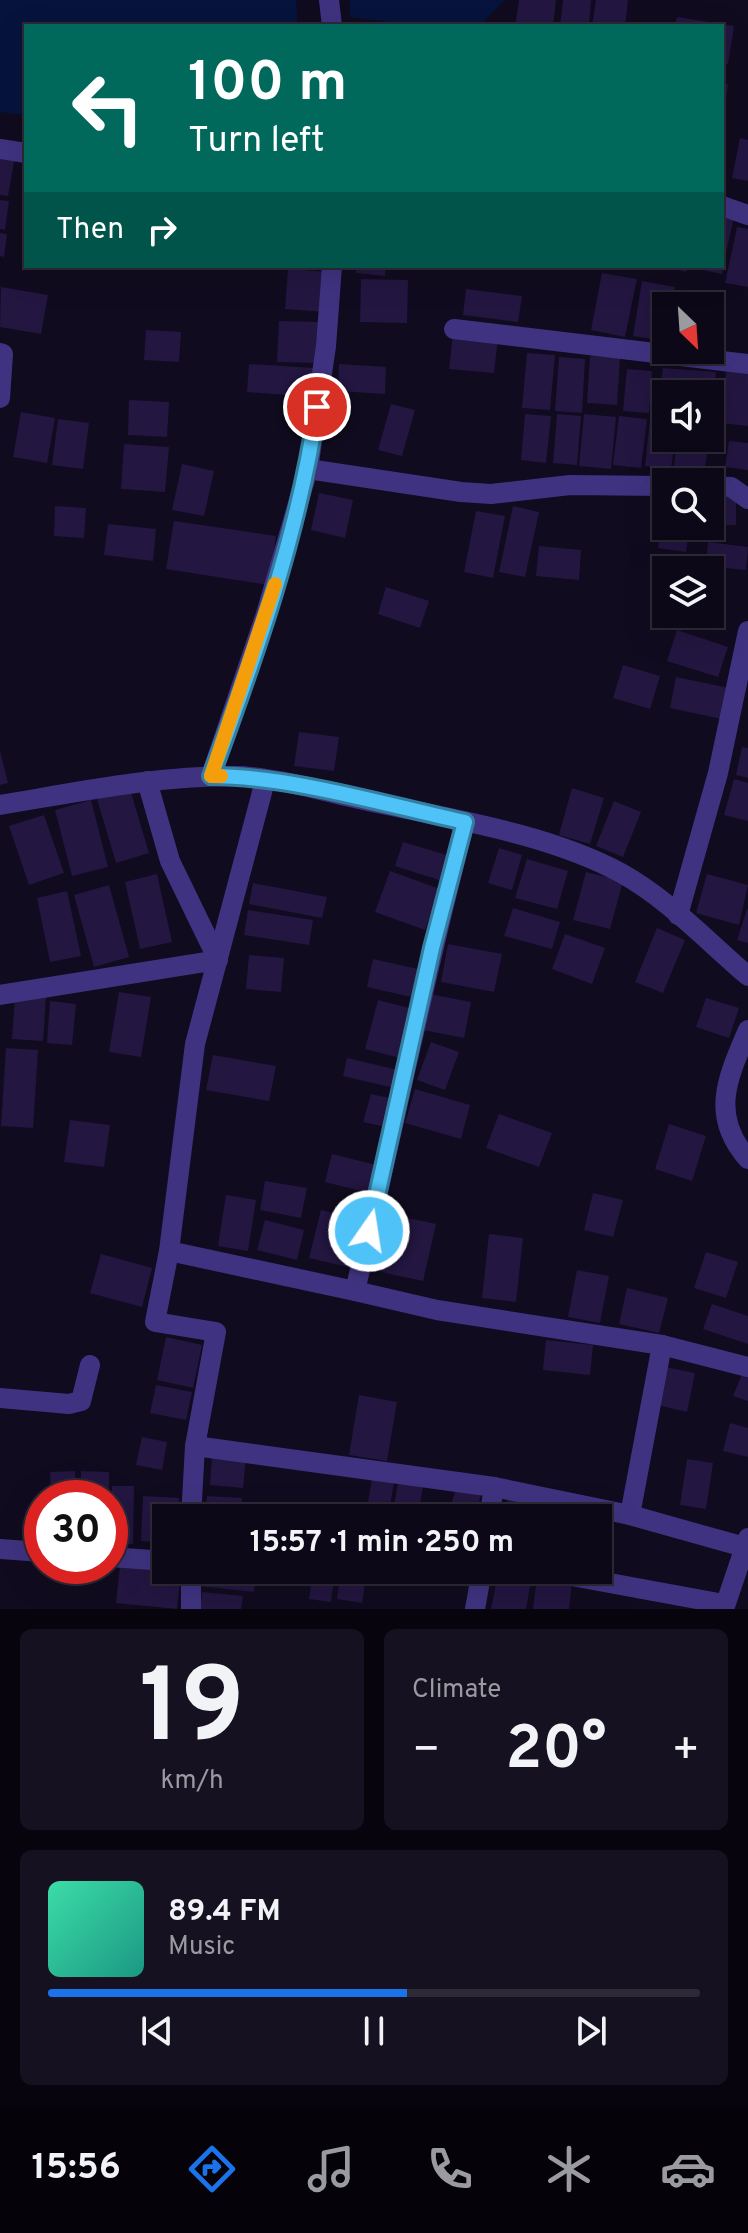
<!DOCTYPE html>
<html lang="en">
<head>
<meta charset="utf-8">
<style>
	body { margin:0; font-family:Overpass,sans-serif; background:#161120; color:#f1f3f6; height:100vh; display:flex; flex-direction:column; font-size:30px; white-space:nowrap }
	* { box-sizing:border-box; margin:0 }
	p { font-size:26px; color:#9a9aa1 }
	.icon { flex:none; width:44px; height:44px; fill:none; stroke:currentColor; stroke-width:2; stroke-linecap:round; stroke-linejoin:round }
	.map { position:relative; height:1609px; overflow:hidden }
	.side { display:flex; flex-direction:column; gap:20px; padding:20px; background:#07040d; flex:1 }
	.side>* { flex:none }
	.guide { position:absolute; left:24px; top:24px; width:700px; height:244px; border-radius:0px; box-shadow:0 8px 32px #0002,0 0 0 2px #2d2936; background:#00695c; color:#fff; overflow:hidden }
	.needle { width:52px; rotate:155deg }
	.controls { position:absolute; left:652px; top:292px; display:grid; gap:16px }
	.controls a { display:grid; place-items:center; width:72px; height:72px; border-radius:0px; background:#0d0817; box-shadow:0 8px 32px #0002,0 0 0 2px #2d2936; font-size:40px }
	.speed { position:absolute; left:24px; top:1480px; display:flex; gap:16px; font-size:40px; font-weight:700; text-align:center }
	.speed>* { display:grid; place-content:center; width:104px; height:104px; border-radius:50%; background:#0d0817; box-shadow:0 8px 32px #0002,0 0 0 2px #2d2936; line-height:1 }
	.speed .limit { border:12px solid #d22; background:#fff; color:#111 }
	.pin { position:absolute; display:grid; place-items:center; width:68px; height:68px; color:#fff; margin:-34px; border:4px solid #fff; border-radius:50%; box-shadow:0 2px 8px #0007 }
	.me { position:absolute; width:88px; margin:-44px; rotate:13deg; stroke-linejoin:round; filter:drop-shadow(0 0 6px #0008) }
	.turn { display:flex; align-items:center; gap:28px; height:168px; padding:0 32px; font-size:36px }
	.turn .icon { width:104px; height:104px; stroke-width:2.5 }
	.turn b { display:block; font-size:56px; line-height:68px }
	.then { display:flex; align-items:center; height:76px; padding:0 32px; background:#0003; gap:16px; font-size:30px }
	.big { font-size:60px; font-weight:700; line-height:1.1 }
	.side .card { flex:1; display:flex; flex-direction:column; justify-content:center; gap:12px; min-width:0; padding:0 28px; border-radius:12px; background:#161120 }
	.side .dial { align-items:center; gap:0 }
	.dial b { font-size:104px; line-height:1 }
	.song { display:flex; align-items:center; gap:24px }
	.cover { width:96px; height:96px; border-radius:12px; background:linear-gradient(135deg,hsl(160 70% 55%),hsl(170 70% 35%)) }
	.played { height:8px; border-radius:4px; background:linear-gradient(90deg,#1a73e8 55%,#2d2936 55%) }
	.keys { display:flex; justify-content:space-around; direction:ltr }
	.heat { display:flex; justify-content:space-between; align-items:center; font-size:44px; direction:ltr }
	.side .tiles { flex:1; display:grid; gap:20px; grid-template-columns:1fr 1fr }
	.card:last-child { grid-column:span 2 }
	.trip { position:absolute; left:152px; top:1504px; width:460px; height:80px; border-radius:0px; background:#0d0817; box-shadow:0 8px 32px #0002,0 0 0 2px #2d2936; font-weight:700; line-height:80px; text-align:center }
	.tab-bar { display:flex; height:128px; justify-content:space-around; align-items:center; background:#050309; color:#9a9aa1 }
	.tab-bar .icon { width:56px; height:56px }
	.tab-bar .on { color:#1a73e8 }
	.tab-bar b { font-size:36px; color:#f1f3f6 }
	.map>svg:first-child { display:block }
</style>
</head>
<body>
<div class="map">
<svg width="748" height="1609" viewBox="0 0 748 1609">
	<rect width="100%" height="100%" fill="#110b1f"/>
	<g fill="#06143d">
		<polygon points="0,0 296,0 298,26 26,26 26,115 0,112"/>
		<polygon points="350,0 505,0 479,26 420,26 350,17"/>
	</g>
	<g fill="#231641">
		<polygon points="519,0 556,0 553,26 515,26"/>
		<polygon points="563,0 591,0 589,26 560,26"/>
		<polygon points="596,0 628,0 625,26 592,26"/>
		<polygon points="677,17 734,26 728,64 722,63 722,26 675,26"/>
		<polygon points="722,83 728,84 724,114 722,114"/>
		<polygon points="740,138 748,140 748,181 732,178"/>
		<polygon points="0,155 15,157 8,196 0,195"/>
		<polygon points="0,200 9,201 5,230 0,229"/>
		<polygon points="722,215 734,217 723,266 722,265"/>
		<polygon points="737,227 748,229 748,287 725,283"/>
		<polygon points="0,233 7,234 4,257 0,256"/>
		<polygon points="357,266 386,266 385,276 356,273"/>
		<polygon points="661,266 687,266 686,272"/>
		<polygon points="699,266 723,266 722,274 698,269"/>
		<polygon points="288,269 329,272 326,312 285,309"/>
		<polygon points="602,273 637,279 625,337 591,330"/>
		<polygon points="361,279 408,280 407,323 360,322"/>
		<polygon points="642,281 675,287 672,306 666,306 666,341 633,336"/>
		<polygon points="1,287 48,295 41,334 0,327"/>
		<polygon points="466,289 522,296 518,322 463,315"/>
		<polygon points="279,321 320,322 319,363 277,362"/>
		<polygon points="146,330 181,332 179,362 144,360"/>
		<polygon points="453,334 498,338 494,373 449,369"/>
		<polygon points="527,353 555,355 550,410 522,408"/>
		<polygon points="590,356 620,357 617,405 587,403"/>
		<polygon points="559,357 585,359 582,413 555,411"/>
		<polygon points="249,364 315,368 313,397 247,392"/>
		<polygon points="339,364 386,367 385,394 338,391"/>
		<polygon points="663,368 716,372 712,413 710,413 710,394 666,394 666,409 658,408"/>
		<polygon points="627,369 652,371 649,413 623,411"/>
		<polygon points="726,371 748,374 748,426 720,423"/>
		<polygon points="129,400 169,402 167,437 128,435"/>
		<polygon points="391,404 415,410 402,456 378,450"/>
		<polygon points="21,412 55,418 47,463 13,457"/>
		<polygon points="525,414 551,416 546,463 521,460"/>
		<polygon points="557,414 581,416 577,465 553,463"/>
		<polygon points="584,414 616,417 611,469 579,466"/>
		<polygon points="619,416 647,419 641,468 613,465"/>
		<polygon points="58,419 89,423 83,469 52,465"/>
		<polygon points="650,420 666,421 666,438 675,438 671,469 645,466"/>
		<polygon points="677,438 709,438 705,469 674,466"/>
		<polygon points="729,441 748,443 748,470 725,467"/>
		<polygon points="124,444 169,447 165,492 121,489"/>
		<polygon points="182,464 214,471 204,516 172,510"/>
		<rect x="710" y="491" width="26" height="34"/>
		<polygon points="319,493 353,500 345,538 311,530"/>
		<polygon points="55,506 86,508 84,538 54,536"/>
		<polygon points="513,506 539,512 525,577 499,572"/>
		<polygon points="664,508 666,526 690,526 686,552 658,548"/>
		<polygon points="476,511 505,516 493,578 464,572"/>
		<polygon points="174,521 276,536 269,585 166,569"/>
		<polygon points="108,524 156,529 153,561 104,555"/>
		<polygon points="708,542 748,547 746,570 706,566"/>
		<polygon points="539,546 581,550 579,580 536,576"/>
		<polygon points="386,587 429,601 420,628 378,614"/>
		<polygon points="677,630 728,647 718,677 667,661"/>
		<polygon points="623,665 660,676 650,709 613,698"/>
		<polygon points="676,677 729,688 722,719 670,708"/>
		<polygon points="299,732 339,737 334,771 294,766"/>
		<polygon points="742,747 748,748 748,778 736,775"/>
		<polygon points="0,751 8,783 0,785"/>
		<polygon points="734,779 748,783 748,821 724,815"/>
		<polygon points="572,788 604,798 590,844 559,835"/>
		<polygon points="130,789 149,853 116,863 97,799"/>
		<polygon points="91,800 108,867 72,876 55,810"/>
		<polygon points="614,801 641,812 623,857 596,846"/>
		<polygon points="44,815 64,873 29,885 9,826"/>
		<polygon points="403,842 450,856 442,881 395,866"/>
		<polygon points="499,848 522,855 512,890 488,883"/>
		<polygon points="527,859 568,871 557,909 515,898"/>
		<polygon points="390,871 440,889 425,930 375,912"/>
		<polygon points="586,872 623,881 610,929 573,920"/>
		<polygon points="157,874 172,942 140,949 125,882"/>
		<polygon points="707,874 748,885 739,925 696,913"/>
		<polygon points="253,883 327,897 322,918 249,904"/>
		<polygon points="109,885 129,957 94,967 74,895"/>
		<polygon points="67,891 81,956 50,962 37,898"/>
		<polygon points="513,908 560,922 552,949 504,936"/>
		<polygon points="747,909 748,909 748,943 737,940"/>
		<polygon points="248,910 313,920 309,945 244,935"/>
		<polygon points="657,928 685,940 663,993 635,982"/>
		<polygon points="565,934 605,948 592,984 552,969"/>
		<polygon points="448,944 502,954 494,992 441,982"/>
		<polygon points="249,955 284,958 281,992 246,989"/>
		<polygon points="373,959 418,969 411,997 367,987"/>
		<polygon points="119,992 151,997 141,1057 109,1052"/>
		<polygon points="430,994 471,1002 464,1038 423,1030"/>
		<polygon points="15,996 46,997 43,1041 12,1039"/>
		<polygon points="706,998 739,1008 729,1038 696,1027"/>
		<polygon points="378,1000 413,1009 400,1058 365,1049"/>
		<polygon points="50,1001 76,1004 72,1045 47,1043"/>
		<polygon points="431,1042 459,1052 445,1090 417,1080"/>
		<polygon points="6,1048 38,1050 33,1128 1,1126"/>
		<polygon points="213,1055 276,1066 269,1101 206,1090"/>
		<polygon points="347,1058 398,1070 394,1088 343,1076"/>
		<polygon points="415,1089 470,1105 461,1139 405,1123"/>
		<polygon points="371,1094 389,1098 382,1126 363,1122"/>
		<polygon points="499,1114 552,1133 539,1167 486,1148"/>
		<polygon points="70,1120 110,1125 104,1167 64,1162"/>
		<polygon points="669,1124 706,1136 692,1181 655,1169"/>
		<polygon points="332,1154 376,1165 369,1193 325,1182"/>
		<polygon points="265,1181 307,1188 301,1218 260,1210"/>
		<polygon points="593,1193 623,1200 613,1237 584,1230"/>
		<polygon points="226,1195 256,1200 248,1251 218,1246"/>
		<polygon points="321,1210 364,1220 352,1268 309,1258"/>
		<polygon points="394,1215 436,1224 423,1281 381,1272"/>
		<polygon points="265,1220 304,1230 297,1260 257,1250"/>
		<polygon points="489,1234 523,1238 516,1302 482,1298"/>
		<polygon points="706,1252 738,1262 726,1298 694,1288"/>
		<polygon points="101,1254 152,1268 142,1307 90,1293"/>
		<polygon points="577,1270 609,1276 600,1323 568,1317"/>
		<polygon points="627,1288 668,1298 659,1333 619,1324"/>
		<polygon points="712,1304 748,1316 748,1344 703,1329"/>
		<polygon points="166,1337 202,1345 193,1388 157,1380"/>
		<polygon points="546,1340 593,1345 590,1375 543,1370"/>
		<polygon points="665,1367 695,1373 687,1412 657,1405"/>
		<polygon points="744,1369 748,1370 748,1401 733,1396"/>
		<polygon points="156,1385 192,1392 186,1420 150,1413"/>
		<polygon points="359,1395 397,1402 387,1461 349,1455"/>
		<polygon points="730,1423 748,1428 748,1457 723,1451"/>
		<polygon points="142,1437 167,1442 162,1470 136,1465"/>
		<polygon points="212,1455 246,1457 243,1488 210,1485"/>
		<polygon points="687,1459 713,1463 706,1509 680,1505"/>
		<polygon points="75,1471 76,1498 51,1498 50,1472"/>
		<polygon points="81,1471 109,1472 109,1498 81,1498"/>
		<polygon points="372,1479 394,1482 388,1518 365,1518"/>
		<polygon points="398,1482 423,1486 418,1518 392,1518"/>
		<polygon points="112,1486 134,1486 133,1544 111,1544"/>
		<polygon points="456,1488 481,1494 475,1518 449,1513"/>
		<polygon points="143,1496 179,1498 178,1518 166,1518 166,1542 141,1541"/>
		<polygon points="207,1496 242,1498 240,1518 205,1518"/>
		<polygon points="508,1499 546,1506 543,1518 505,1518"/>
		<polygon points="120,1565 181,1571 177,1609 116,1603"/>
		<polygon points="200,1570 256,1570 254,1592 198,1586"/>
		<polygon points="313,1570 335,1570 331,1602 309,1599"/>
		<polygon points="341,1570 367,1570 362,1603 337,1599"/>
		<polygon points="498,1574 531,1580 526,1609 491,1609"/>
		<polygon points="537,1578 572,1582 569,1609 533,1609"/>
		<polygon points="202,1592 243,1596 241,1609 200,1609"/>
	</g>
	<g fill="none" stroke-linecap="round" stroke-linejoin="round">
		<g stroke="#3f3381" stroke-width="20">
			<polyline points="329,0 332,26"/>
			<polyline points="0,149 26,153"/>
			<polyline points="722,206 748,215"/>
			<polyline points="454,329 748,364"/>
			<polyline points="0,353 3,354 0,398"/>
			<polyline points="308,469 461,492 491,494 570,485 666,486"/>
			<polyline points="710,486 731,487 748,499"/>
			<polyline points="211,776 266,614 308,469 326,346 332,266"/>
			<path d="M0,805C78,792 155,776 234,776C270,776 323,791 359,799C444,818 545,832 621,873C668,899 707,941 748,976"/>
			<path d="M465,822C424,977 392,1135 355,1291L437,1310L662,1345L630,1515L494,1487L489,1518"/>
			<polyline points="678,915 718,773 748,631"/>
			<polyline points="0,995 218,960 170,861 147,781"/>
			<path d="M748,1030C728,1077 709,1115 748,1159"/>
			<polyline points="169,1251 355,1291"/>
			<polyline points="662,1345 748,1367"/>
			<polyline points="0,1398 69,1404 81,1401 90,1365"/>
			<polyline points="195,1446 216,1332 155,1322 169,1251 195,1044 265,781"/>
			<polyline points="630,1515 748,1548"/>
			<polyline points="191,1518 195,1446 494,1487"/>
			<polyline points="0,1549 42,1552"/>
			<polyline points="110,1557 166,1561"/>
			<polyline points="539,1570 724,1604"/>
			<polyline points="191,1609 191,1570"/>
			<polyline points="475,1609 482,1570"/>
			<polyline points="724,1609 748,1538"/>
		</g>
	</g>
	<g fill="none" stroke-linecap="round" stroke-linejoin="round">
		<defs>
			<path id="route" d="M317,407C299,533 255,657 211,776C290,776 387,805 465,822L432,948L369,1231"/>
		</defs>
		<use href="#route" stroke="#337fa1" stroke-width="20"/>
		<use href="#route" stroke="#4fc3f7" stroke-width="14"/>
		<polyline stroke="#f59e0b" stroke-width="14" points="221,776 211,776 275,584"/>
	</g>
</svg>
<div class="controls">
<a><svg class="needle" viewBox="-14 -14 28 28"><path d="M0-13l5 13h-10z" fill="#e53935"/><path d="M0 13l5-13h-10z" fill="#9a9aa1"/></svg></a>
<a><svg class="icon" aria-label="sound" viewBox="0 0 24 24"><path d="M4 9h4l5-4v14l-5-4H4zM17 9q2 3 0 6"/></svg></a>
<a><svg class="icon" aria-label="search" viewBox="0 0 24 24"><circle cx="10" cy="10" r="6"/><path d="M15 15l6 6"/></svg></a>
<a><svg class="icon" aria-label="layers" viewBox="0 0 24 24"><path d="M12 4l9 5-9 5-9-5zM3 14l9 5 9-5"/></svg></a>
</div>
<div class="speed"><div class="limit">30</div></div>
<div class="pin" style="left:317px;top:407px;background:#d93025"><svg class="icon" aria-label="arrive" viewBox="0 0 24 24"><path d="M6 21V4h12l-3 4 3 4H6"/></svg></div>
<svg class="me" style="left:369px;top:1231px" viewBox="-20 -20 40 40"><circle r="17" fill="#4fc3f7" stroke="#fff" stroke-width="3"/><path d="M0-11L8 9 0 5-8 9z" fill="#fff"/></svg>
<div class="trip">15:57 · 1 min · 250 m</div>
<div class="guide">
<div class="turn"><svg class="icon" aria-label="left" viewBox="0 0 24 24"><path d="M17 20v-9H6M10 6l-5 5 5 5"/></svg><div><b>100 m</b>Turn left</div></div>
<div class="then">Then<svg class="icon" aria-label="right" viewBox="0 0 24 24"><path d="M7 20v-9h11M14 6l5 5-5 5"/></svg></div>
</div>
</div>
<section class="side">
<div class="tiles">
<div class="card dial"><b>19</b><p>km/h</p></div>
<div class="card"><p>Climate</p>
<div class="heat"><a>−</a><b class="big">20°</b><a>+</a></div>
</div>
<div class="card">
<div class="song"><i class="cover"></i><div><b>89.4 FM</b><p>Music</p></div></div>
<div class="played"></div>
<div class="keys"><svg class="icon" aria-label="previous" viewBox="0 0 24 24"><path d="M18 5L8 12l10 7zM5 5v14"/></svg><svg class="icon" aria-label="pause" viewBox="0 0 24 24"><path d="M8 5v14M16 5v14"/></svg><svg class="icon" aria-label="next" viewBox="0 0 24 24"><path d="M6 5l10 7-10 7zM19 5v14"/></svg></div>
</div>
</div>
</section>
<nav class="tab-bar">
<b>15:56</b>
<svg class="icon on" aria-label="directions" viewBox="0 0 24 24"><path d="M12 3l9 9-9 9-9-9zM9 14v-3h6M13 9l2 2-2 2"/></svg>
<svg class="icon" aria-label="music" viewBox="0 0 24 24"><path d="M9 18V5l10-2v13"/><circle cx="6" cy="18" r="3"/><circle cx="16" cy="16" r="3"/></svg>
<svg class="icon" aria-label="phone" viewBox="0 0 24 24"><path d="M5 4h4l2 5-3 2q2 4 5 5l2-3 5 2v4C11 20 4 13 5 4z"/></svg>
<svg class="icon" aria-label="climate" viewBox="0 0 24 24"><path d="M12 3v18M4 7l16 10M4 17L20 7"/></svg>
<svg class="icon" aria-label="car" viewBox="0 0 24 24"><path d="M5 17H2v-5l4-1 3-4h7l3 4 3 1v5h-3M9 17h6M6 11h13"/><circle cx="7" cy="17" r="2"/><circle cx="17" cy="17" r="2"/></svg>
</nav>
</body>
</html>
